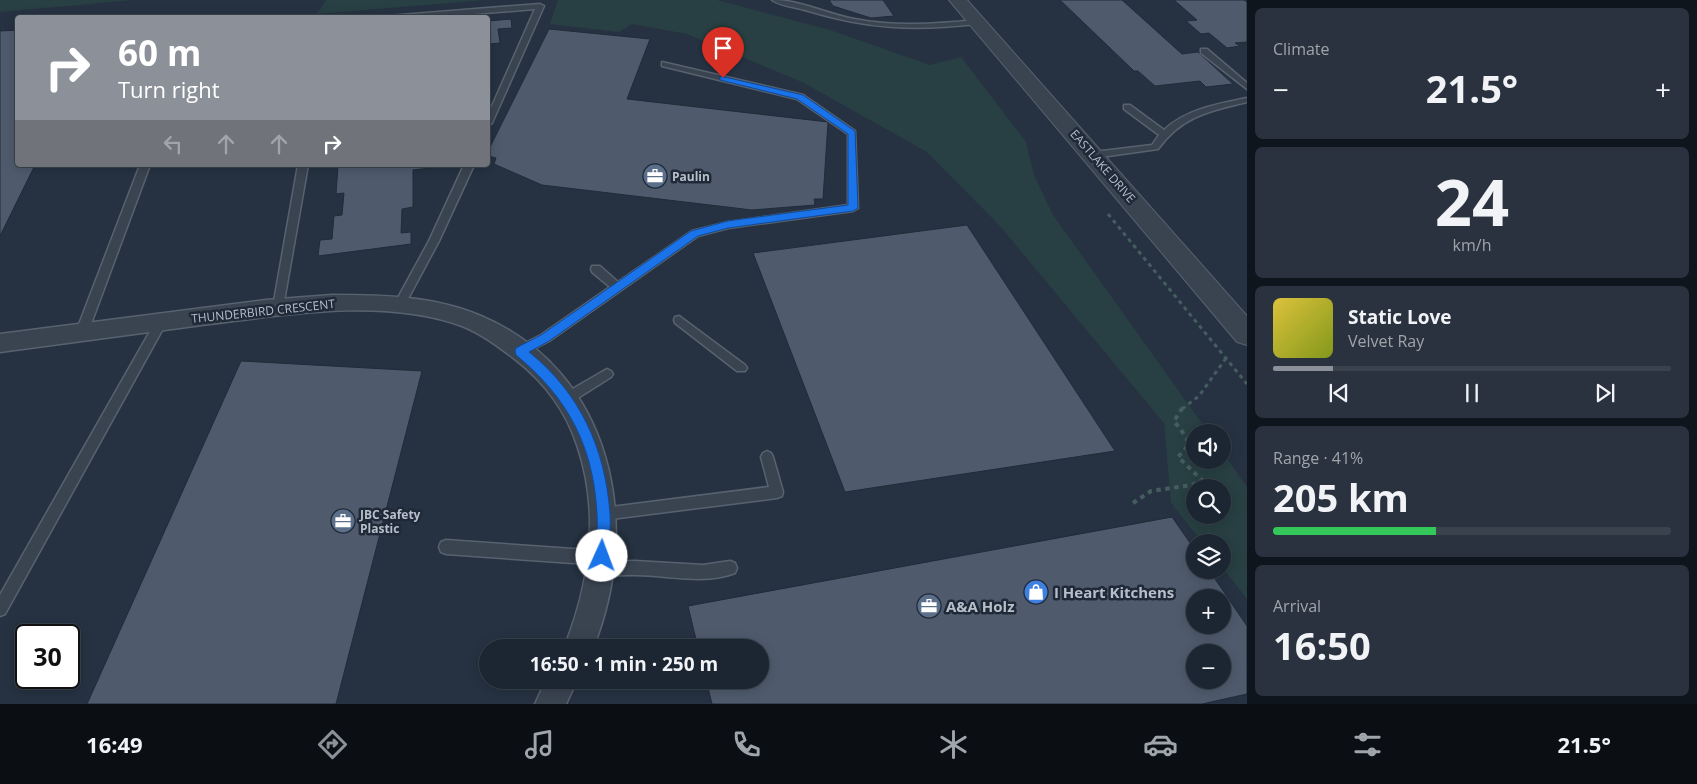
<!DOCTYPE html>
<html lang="en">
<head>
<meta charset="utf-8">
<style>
	body { margin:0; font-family:"Open Sans",sans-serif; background:#29323e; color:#f1f3f6; height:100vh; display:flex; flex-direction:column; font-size:19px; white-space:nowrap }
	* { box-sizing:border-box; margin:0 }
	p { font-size:16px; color:#a0a5ac }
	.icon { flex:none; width:28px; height:28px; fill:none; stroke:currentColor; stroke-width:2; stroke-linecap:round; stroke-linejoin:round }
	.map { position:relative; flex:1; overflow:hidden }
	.drawer { display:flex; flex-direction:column; gap:8px; padding:8px; background:#0f151c; width:450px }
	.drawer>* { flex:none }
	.hud { position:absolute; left:15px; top:15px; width:475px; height:152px; border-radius:5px; box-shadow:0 2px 12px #0003,0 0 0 1px #3a434d; background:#8c9099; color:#fff; overflow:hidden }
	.buttons { position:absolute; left:1186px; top:424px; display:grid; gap:10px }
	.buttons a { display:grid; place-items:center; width:45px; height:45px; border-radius:50%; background:#1c2632; box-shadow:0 2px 12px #0003,0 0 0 1px #3a434d; font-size:25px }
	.speed { position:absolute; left:15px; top:624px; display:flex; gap:10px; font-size:25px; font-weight:700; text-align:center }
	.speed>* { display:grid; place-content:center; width:65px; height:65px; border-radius:50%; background:#1c2632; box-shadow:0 2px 12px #0003,0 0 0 1px #3a434d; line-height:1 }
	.speed .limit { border:2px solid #111; border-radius:8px; background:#fff; color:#111 }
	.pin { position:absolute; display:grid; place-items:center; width:42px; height:42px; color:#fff; margin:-51px -21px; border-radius:50% 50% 50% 0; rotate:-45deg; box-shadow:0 0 5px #0007 }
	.pin .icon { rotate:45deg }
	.me { position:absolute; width:55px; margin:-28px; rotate:2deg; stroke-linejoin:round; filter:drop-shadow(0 0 4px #0008) }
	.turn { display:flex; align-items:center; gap:18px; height:105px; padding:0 20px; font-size:22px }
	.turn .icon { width:65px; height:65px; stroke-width:2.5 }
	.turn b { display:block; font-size:35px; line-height:42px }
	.lanes { display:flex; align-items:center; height:48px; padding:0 20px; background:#0003; justify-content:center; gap:25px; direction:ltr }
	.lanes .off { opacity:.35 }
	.big { font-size:38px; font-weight:700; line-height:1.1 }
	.drawer .card { flex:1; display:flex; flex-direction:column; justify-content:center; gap:8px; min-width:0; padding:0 18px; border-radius:8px; background:#29323e }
	.drawer .dial { align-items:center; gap:0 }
	.dial b { font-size:65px; line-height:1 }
	.song { display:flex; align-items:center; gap:15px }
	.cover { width:60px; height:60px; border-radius:8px; background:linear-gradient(135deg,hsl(50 70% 55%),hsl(70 70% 35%)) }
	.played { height:5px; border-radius:2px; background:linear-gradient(90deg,#8c9099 15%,#3a434d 15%) }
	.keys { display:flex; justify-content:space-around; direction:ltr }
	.heat { display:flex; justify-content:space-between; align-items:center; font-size:28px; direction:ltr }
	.charge { height:8px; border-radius:4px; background:linear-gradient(90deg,#34c759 41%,#3a434d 0) }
	.trip { position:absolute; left:479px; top:639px; width:290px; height:50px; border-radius:25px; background:#1c2632; box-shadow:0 2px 12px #0003,0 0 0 1px #3a434d; font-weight:700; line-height:50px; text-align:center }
	.tab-bar { display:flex; height:80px; justify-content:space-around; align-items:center; background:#0b0f14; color:#a0a5ac }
	.tab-bar .icon { width:35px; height:35px }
	.tab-bar .active { color:#8c9099 }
	.tab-bar b { font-size:22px; color:#f1f3f6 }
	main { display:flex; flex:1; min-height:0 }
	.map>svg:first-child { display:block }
</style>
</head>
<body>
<main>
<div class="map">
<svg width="1247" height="704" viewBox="0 0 1247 704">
	<rect width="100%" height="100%" fill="#263242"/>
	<g fill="#284043" fill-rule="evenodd">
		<polygon points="0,0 133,0 0,12"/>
		<polygon points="326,0 485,0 317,14"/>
		<path d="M558,0H717L830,30L930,65L961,57L1026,142L1034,175L1053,215L1208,432H1195V460H1222L1223,453L1247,487V599L1223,568L1222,542H1202L1171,503L1164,423L1000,226L927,152L804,83L687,34L632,24L619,32L550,24ZM1195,488H1222V515H1195Z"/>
	</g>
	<g fill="#4f5b6d" stroke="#212b39" fill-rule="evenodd">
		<polygon points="829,0 883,0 894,16 871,18 833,6"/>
		<polygon points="1060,0 1122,0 1182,54 1198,52 1233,84 1206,87 1200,81 1155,86 1138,71 1134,71"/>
		<polygon points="1174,0 1244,0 1247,2 1247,42 1235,43 1240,46 1227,48 1209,33 1201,34 1186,21 1197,20"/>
		<polygon points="511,19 512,28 498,29 500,43 488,44 490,58 488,58 488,21"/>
		<polygon points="549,29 650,39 627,99 828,122 823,199 814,199 815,205 752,210 542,185 494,164 496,158 488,156 488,151"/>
		<polygon points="18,30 18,165 35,165 0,236 0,31"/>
		<polygon points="338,165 430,165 430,168 413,170 413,207 402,209 401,233 411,232 411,244 318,256 320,240 332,239 334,216 342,215 344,193 336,194"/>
		<polygon points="967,225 1115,451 845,492 753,253"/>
		<polygon points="241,361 422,371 336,704 87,704"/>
		<path d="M1172,517L1195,550V570H1209L1247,626V694L1202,704H712L706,680H760V648H698L688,606ZM1195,598H1222V625H1195ZM1195,652H1222V680H1195Z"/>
	</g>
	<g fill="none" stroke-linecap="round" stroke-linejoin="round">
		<defs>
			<g id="service">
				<path d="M772,0C800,0 827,14 854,19C895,27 936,24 977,20L981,22L977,24C913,31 867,29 805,10C795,7 781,6 772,0Z"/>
				<polygon points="540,4 544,6 492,123 488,126 488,115 535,9 422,18 385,18 388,16"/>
				<polygon points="1201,49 1207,49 1247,83 1247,89 1201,53"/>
				<polygon points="662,62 803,95 855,131 858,208 853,211 728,228 698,236 549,341 524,354 516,354 514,351 516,348 541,335 610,287 592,272 591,269 592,266 600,266 618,282 692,231 728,222 848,205 848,134 797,99 662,66"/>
				<path d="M1247,98V102C1210,111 1182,116 1158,149L1094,158L1090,155L1094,152L1152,145L1159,135L1124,109V105H1130L1164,130C1186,109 1218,104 1247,98Z"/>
				<polygon points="140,165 150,165 88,332 86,335 78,335 76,332"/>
				<polygon points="298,165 308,165 283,307 278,311 273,307"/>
				<polygon points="464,165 474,165 439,241 403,308 395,308 394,305 429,241"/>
				<polygon points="679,316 745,365 747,368 745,371 737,371 675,323 674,320 675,317"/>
				<polygon points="161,318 166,322 165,325 5,614 0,616 0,595 157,319"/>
				<polygon points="607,369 611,371 613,374 611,377 570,403 566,404 562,403 560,399 562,395"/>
				<polygon points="767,451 771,453 773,457 783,492 782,496 777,498 603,520 598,518 596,514 598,510 603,508 769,487 761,457 763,453"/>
				<polygon points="446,540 573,549 602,548 607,550 609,555 607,560 602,562 573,563 446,554 441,552 439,547 441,542"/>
				<path d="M635,561L703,565L730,561L735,563L737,568L735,573C704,585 667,575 635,575C623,575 612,575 600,576L595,574L593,569L595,564L600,562Z"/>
			</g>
			<g id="minor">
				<path d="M332,295C382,295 435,296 481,316C613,372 643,525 593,648H564C590,583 600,512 577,445C566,411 544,382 516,360C499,347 482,334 462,326C382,297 284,315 202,325C134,334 67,343 0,352V334L266,300Z"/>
				<polygon points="546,680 577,680 566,704 535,704"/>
			</g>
			<polygon id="tertiary" points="949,0 967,0 1247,316 1247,345 1237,342"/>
		</defs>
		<use href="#service" stroke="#58626f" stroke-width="3"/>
		<use href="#minor" stroke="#58626f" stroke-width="3"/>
		<use href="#tertiary" stroke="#58626f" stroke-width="2"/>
		<g stroke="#465d5f" stroke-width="3" stroke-dasharray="4 4" stroke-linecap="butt">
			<polyline points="1108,214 1247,384"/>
			<polyline points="1182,409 1199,396 1226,358"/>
		</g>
		<polyline stroke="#465d5f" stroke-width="4" stroke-dasharray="4.5 4.5" stroke-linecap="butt" points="1133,503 1151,491 1192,485 1202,480 1178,457 1186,448 1187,438 1174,421 1183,407"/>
		<use href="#service" fill="#3a4451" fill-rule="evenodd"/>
		<use href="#minor" fill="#3a4451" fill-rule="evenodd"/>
		<use href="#tertiary" fill="#3a4451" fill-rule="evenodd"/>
	</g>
	<path fill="#1a73e8" stroke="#114b97" d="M720,76L803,95L855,131L858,208L853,211L728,228L698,236L549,341L529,352C580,393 605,448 610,513C611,527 609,542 609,556L607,560L602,562L597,560L595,556C596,542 598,527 597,513C593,445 568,398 516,355L515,351L516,348L541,335L691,231L728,221L848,205V134L797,99L720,80Z"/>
	<defs>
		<symbol id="office-disc" viewBox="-11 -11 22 22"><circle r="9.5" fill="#5c6f8a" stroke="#1f2937"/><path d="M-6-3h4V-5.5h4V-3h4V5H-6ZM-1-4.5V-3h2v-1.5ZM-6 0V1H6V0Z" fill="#fff"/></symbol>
		<symbol id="shop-disc" viewBox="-11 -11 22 22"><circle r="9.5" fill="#3f7fe0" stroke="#1f2937"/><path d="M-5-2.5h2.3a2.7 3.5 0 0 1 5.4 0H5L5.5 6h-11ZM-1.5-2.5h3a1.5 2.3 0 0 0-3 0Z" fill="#fff"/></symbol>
	</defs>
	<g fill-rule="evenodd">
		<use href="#office-disc" x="641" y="162" width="28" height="28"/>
		<use href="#office-disc" x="329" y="507" width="28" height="28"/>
		<use href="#shop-disc" x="1022" y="578" width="28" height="28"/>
		<use href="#office-disc" x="915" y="592" width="28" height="28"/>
	</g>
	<g text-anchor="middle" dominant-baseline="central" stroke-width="5" stroke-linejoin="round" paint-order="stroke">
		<g font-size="12" fill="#b7bfcb" stroke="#1f2937">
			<text transform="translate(1103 166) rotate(49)">EASTLAKE DRIVE</text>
			<text transform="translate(263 311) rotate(-6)">THUNDERBIRD CRESCENT</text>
		</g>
		<g font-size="12" font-weight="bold" fill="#b7bfcb" stroke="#1f2937" text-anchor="start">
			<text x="672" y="176">Paulin</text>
			<text x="360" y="514">JBC Safety<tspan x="360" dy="14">Plastic</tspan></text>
		</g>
		<g font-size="15" font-weight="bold" fill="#b7bfcb" stroke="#1f2937" text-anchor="start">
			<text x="1054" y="592">I Heart Kitchens</text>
			<text x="946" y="606">A&amp;A Holz</text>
		</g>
	</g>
</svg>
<div class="buttons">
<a><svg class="icon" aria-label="sound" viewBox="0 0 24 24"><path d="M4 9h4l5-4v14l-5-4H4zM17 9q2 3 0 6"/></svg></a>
<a><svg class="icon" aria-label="search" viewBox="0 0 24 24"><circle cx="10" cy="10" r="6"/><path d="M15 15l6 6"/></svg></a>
<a><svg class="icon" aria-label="layers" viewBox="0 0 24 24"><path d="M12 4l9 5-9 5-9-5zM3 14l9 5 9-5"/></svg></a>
<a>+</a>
<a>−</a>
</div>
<div class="speed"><div class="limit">30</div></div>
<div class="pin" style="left:723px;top:78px;background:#d93025"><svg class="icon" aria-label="arrive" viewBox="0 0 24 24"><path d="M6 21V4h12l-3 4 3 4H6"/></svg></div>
<svg class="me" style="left:602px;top:556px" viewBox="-20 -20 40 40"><circle r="19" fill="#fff"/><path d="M0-13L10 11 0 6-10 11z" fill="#1a73e8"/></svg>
<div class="trip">16:50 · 1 min · 250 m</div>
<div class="hud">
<div class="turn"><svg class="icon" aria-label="right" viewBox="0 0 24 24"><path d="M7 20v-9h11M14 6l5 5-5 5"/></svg><div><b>60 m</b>Turn right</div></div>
<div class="lanes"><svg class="icon off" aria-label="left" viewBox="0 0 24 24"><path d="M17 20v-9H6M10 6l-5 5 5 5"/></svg><svg class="icon off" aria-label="ahead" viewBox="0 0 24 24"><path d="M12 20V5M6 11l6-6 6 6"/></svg><svg class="icon off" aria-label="ahead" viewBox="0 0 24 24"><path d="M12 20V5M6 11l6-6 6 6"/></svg><svg class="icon" aria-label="right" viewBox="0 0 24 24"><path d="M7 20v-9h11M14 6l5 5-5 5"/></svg></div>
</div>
</div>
<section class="drawer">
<div class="card"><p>Climate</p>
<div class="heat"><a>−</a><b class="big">21.5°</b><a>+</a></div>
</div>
<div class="card dial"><b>24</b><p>km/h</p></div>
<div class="card">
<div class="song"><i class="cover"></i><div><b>Static Love</b><p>Velvet Ray</p></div></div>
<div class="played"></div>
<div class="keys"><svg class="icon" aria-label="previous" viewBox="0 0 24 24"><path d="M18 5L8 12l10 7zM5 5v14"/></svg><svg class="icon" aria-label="pause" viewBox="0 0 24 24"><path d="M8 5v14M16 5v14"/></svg><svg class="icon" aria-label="next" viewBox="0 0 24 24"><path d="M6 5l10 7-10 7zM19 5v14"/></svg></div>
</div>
<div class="card"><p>Range · 41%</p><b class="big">205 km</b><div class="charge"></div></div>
<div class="card"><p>Arrival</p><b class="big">16:50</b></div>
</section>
</main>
<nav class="tab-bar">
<b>16:49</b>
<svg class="icon active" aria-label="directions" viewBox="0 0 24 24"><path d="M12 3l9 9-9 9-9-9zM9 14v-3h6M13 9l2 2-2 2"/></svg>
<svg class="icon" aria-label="music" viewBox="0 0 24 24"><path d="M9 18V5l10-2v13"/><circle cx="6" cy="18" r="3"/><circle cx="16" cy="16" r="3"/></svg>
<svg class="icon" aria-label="phone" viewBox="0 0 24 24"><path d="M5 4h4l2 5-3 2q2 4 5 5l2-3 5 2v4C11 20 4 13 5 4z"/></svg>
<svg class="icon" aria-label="climate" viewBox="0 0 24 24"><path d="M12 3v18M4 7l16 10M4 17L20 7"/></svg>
<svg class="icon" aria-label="car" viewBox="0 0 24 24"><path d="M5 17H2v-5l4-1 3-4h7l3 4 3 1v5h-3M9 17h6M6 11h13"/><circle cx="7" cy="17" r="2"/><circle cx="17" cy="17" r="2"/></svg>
<svg class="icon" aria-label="filters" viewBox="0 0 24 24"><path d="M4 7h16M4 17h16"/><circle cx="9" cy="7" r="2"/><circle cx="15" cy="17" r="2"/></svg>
<b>21.5°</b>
</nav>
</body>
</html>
